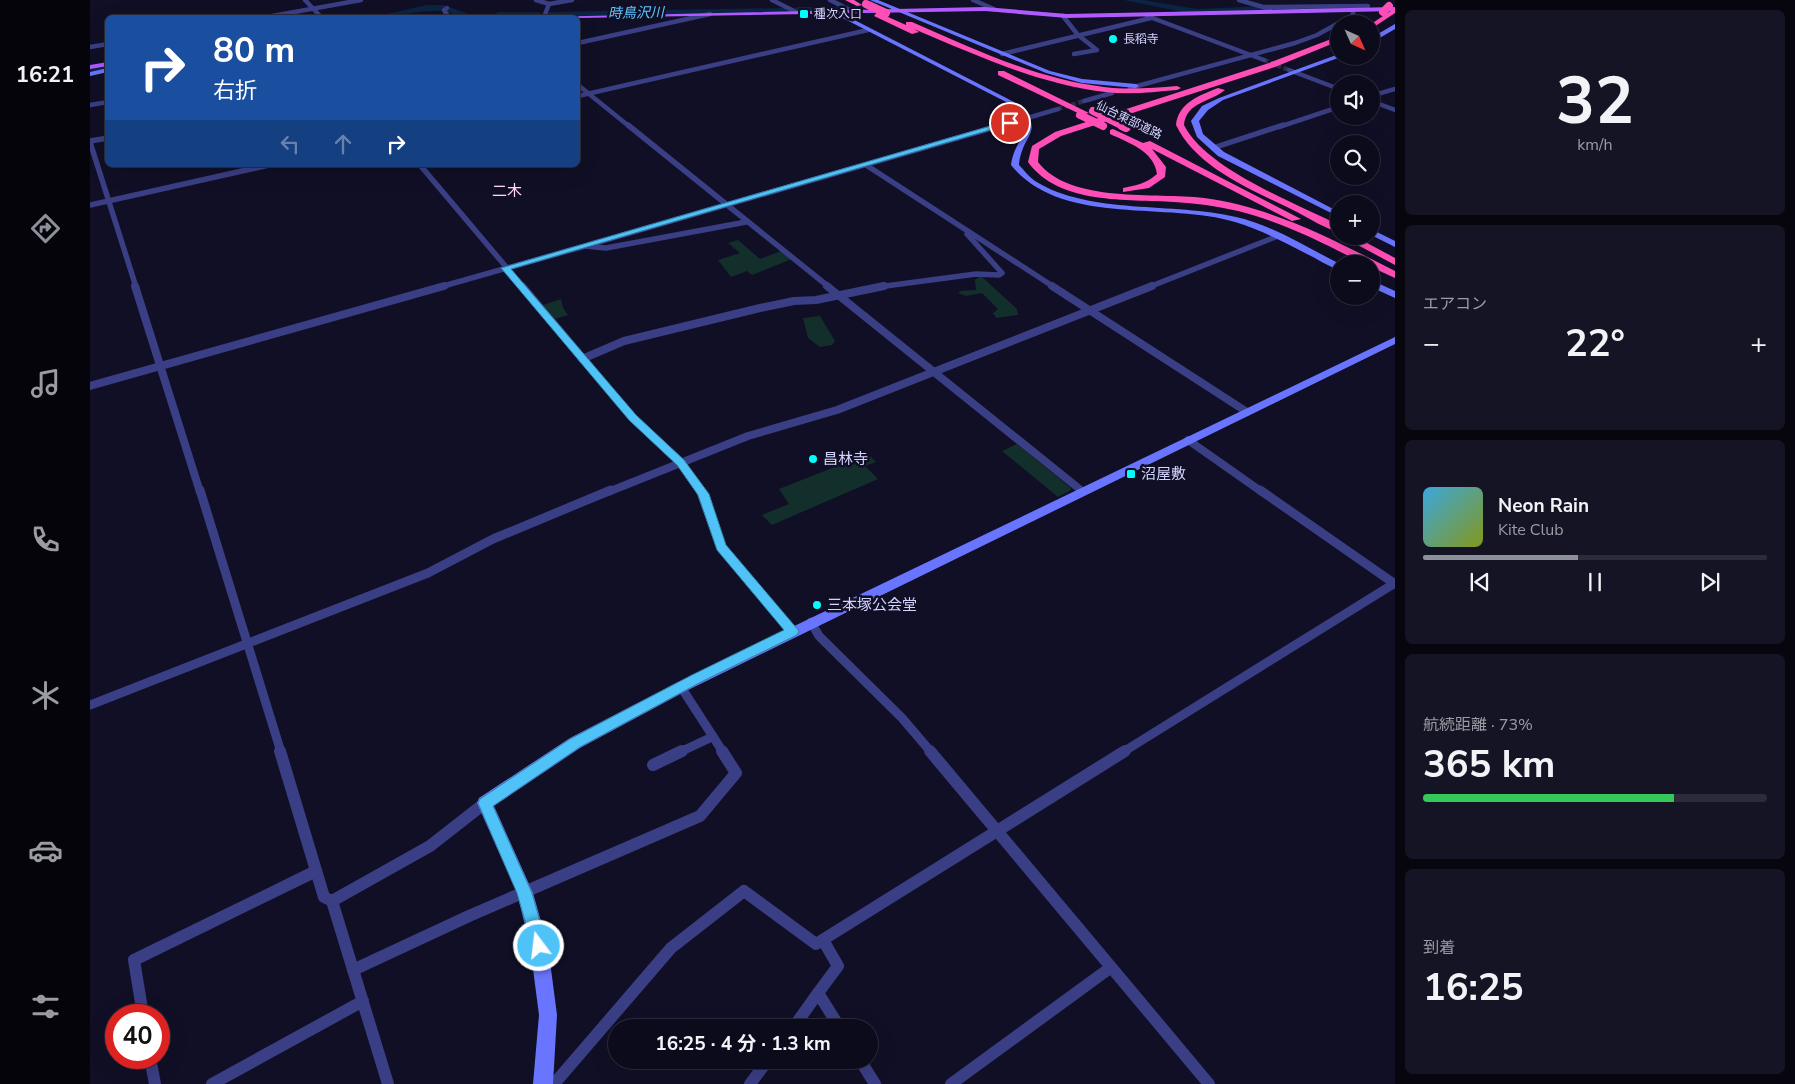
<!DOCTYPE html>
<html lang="ja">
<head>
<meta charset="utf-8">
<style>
	body { margin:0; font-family:"Nunito Sans","Noto Sans JP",sans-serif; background:#151425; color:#f1f3f6; height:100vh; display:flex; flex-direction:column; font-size:19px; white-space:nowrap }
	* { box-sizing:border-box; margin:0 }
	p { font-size:16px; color:#9a9ba3 }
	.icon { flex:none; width:28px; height:28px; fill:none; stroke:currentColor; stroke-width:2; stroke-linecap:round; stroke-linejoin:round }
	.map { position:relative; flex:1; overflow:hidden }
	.sheet { display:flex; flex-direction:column; gap:10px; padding:10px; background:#07060f; width:400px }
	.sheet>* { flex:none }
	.banner { position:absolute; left:15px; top:15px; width:475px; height:152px; border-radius:8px; box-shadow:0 5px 20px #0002,0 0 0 1px #2c2b3b; background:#1a4fa0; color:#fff; overflow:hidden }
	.needle { width:32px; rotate:135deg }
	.controls { position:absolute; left:1240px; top:15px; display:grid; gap:10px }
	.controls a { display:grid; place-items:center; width:50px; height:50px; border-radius:50%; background:#0c0b1c; box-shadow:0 5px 20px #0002,0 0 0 1px #2c2b3b; font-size:25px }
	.speed { position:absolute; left:15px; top:1004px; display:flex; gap:10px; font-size:25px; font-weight:700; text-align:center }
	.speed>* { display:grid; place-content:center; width:65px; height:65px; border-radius:50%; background:#0c0b1c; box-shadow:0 5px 20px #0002,0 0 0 1px #2c2b3b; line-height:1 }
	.speed .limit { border:8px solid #d22; background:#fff; color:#111 }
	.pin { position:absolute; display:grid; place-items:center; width:42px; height:42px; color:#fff; margin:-21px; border:2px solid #fff; border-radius:50%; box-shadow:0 1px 5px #0007 }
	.me { position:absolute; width:55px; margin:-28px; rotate:345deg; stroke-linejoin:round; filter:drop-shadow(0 0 4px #0008) }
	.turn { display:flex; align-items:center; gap:18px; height:105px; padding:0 25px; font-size:22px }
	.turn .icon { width:65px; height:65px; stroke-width:2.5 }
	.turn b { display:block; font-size:35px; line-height:42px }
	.lanes { display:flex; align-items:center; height:48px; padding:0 25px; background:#0003; justify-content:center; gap:25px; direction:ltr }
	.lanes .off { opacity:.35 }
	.big { font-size:38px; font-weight:700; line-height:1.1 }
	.sheet .tile { flex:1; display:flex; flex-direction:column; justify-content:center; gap:8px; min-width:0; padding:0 18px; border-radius:8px; background:#151425 }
	.sheet .dial { align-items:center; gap:0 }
	.dial b { font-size:65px; line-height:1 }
	.song { display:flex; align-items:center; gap:15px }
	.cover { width:60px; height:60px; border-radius:8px; background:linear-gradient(135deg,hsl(200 70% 55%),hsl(70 70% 35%)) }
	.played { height:5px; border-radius:2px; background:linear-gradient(90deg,#8c9099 45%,#2c2b3b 45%) }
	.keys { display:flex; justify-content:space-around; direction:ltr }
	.heat { display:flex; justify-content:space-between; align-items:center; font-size:28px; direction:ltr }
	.charge { height:8px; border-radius:4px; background:linear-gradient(90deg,#34c759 73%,#2c2b3b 0) }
	.trip { position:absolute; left:518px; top:1019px; width:270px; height:50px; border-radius:25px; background:#0c0b1c; box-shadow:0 5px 20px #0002,0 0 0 1px #2c2b3b; font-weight:700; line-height:50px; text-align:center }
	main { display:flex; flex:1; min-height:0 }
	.tab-bar { display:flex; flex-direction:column; width:90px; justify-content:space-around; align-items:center; background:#05040b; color:#9a9ba3 }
	.tab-bar .icon { width:35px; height:35px }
	.tab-bar .on { color:#8c9099 }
	.tab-bar b { font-size:22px; color:#f1f3f6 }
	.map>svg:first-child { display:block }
</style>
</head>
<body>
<main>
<nav class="tab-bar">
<b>16:21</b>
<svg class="icon on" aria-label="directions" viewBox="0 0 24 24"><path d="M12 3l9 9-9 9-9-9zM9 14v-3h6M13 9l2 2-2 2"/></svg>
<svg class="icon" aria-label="music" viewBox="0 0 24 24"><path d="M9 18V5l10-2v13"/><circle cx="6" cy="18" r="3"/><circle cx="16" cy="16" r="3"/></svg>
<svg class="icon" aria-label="phone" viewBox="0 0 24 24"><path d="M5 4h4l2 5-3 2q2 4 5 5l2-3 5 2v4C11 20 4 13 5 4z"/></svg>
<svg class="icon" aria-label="climate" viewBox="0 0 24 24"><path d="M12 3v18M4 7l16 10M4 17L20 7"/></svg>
<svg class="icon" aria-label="car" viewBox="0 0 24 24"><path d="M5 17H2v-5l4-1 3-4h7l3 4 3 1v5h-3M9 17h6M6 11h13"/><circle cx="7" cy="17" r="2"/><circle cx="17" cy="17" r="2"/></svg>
<svg class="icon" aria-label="filters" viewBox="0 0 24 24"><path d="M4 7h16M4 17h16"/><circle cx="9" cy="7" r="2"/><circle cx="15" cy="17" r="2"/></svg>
</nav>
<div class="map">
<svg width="1305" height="1084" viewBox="0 0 1305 1084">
	<rect width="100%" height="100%" fill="#100f25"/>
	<g fill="#122f2b">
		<polygon points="648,240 670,259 691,251 702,259 662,275 657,271 641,277 628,260 650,253 638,243"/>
		<polygon points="891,276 927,309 928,315 906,318 903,313 908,309 892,293 876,296 868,293 870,291 886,290 885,280"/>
		<polygon points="471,299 473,308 478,315 465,319 453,305"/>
		<polygon points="730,316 745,341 742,345 730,347 718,338 713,318"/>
		<polygon points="927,444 981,488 981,490 968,497 912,451"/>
		<polygon points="775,451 786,462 775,466 788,479 682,525 672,515 699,504 689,489 747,466 745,464"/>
	</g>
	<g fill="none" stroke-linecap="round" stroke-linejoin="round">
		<g fill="#0a2443" fill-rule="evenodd">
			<polygon points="784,0 788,3 787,5 762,11 758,8"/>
			<polygon points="1034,0 1053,0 1107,9 1174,6 1178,9 1174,12 1107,15"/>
			<path d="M337,5H354L384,16C374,21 361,11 350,11C326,10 303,18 279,18Z"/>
			<polygon points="749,7 753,10 752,12 707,13 703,10 707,7"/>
			<polygon points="695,8 699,11 698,13 468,18 457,18 454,15 458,12"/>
			<polygon points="409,12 449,12 453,15 450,18 406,17 406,13"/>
			<polygon points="18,63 18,69 0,72 0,66"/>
		</g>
		<g stroke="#2d2c46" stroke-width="4.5" stroke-dasharray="4.5 2.5" stroke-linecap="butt">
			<polyline points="1174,60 1199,70"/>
			<polyline points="968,109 994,101"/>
		</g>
		<g stroke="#3a3e84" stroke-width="4.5">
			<polyline points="215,0 232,18"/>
			<polyline points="446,0 459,4"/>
			<polyline points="682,0 706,12"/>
			<polyline points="740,0 762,11"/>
			<polyline points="883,0 904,9"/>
			<polyline points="1149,0 1180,9"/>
			<polyline points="1175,7 1278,6"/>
			<polyline points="357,8 354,10 359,18"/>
			<polyline points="973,16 988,35 1007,50 984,54"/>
			<polyline points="1057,16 1174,60"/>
			<polyline points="454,17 459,4 482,0"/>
			<polyline points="171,18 271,0"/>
			<polyline points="488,43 620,14"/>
			<polyline points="0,47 18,44"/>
			<polyline points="912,54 1061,18"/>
			<polyline points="1199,70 1249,89"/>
			<polyline points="488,85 540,127"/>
			<polyline points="1040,88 1205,43 1227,35 1263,15 1263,9"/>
			<polyline points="488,96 778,30"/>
			<polyline points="1281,96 1305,89"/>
			<polyline points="994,101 1022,93"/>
			<polyline points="1281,101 1305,110"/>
			<polyline points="0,105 18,102"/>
			<polyline points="907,127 968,109"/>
			<polyline points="1189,127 1249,107"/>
		</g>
		<g stroke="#3a3e84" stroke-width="5.5">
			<polyline points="538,125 739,287"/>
			<polyline points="0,141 18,138"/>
			<polyline points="0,142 46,287"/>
			<polyline points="1123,148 1193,125"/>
			<polyline points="330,165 433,287"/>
			<polyline points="776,165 964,287"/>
			<polyline points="0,205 179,165"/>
			<polyline points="498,245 912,125"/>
			<polyline points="350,287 495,246 516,248 656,222"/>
			<polyline points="788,287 886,274 909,275 912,273 877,234 879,232"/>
			<polyline points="1059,287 1188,236"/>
		</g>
		<g stroke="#3a3e84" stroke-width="8">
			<polyline points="45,286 110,492"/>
			<polyline points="432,286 543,418 591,462 611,492"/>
			<polyline points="737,286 992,491"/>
			<polyline points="962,286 1157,412"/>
			<polyline points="492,359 534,341 670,308 704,301 726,300 794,286"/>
			<polyline points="0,386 354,286"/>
			<polyline points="1098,440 1172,492"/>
			<polyline points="518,492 658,436 747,410 1062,286"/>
		</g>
		<g stroke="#3a3e84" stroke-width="9">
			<polyline points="110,490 191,752"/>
			<polyline points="610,490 631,547 703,631"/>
			<polyline points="1170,490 1305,584"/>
			<polyline points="721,622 729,636 812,718 841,752"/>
			<polyline points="591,687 633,752"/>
			<polyline points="0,705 338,573 403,539 521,490"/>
			<polyline points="590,752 622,737"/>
			<polyline points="1033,752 1305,583"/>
		</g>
		<g stroke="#3a3e84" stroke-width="12">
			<polyline points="190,751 234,897 242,901 298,1084"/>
			<polyline points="840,751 1119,1084"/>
			<polyline points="563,765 592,751"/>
			<polyline points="242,901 340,846 395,803"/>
			<polyline points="263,970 379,916 610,816 646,773 632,751"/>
			<polyline points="728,993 748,966 733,940"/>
			<polyline points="53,1015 44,960 226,871"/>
			<polyline points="703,1028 728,993 750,1028"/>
			<polyline points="60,1058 65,1084"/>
			<polyline points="770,1060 785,1084"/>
			<polyline points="122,1084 273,1001"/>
			<polyline points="464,1084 581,948 654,891 726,944 1035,751"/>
			<polyline points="660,1084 678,1060"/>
			<polyline points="861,1084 1020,968"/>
		</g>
		<g fill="#6a75ff" fill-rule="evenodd">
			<polygon points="780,0 788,0 960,71 992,79 1046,84 1049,86 1046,88 992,83 956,73"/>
			<path d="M741,10H745L924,102C959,132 932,131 929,165C934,170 939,177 945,181C999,215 1084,202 1146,217C1182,225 1216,247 1250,264L1249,270C1237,266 1226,258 1215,253C1192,241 1169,229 1145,222C1076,201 971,227 921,165C925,134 951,132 920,104L741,12Z"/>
			<polygon points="1305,24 1305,29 1281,43 1281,38"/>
			<polygon points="1249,54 1251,57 1133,100 1118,110 1109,121 1113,134 1134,152 1249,212 1249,217 1128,156 1107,137 1101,121 1112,106 1129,98"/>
			<polygon points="18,68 18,72 0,76 0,72"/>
			<polygon points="1281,229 1305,241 1305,247 1281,235"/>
			<polygon points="1281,280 1305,291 1305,298 1281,287"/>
			<polygon points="1305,337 1305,344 596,691 490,748 404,806 443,893 458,946 467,1015 463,1084 443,1084 449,1015 440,946 427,893 387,803 389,798 480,738 586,683"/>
		</g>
		<g fill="#b05aff" fill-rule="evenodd">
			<polygon points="895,7 977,14 1305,7 1305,11 977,18 895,11 488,18 403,18"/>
			<polygon points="18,62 18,66 0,69 0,65"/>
		</g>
		<g fill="#ff4eb5" fill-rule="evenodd">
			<polygon points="755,0 764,0 772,5 767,6"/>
			<polygon points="1305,8 1305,13 1281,29 1281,24"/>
			<path d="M787,12L816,25V22H822C884,49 946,79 1014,87C1038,90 1063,88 1087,86L1091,88L1087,90C1063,92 1039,95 1015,92C948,84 886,55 824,29L829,32L822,34L784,16Z"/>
			<path d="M1249,36V41L1185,67L971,136L949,149L948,162C980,204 1066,192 1114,198C1182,207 1244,240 1305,271V278L1281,267V264H1274C1234,243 1192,222 1148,211C1127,206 1105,203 1084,202C1037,199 969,205 938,162L942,146L965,132L1179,63Z"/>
			<polygon points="908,71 914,71 999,113 992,115 908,75"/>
			<path d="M1128,88L1135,90C1121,102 1096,102 1094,125C1116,169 1205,203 1249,225V232C1234,228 1220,219 1207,212C1165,191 1107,169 1086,125C1088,103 1110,95 1128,88Z"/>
			<path d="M1023,129L1053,143L1060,141L1211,219L1202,221L1062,149L1076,167L1075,177L1059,188L1033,192V188C1046,185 1056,184 1067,174C1064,151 1039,143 1020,134V130Z"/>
			<polygon points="1251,236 1264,236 1305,258 1305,265"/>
		</g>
		<g stroke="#ff4eb5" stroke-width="8">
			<polyline points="776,4 796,13"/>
			<polyline points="1293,12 1299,6"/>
			<polyline points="1003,111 1035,127"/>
			<polyline points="990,115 1013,126"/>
		</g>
		<polyline stroke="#ff4eb5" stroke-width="10" points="1032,125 1036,127"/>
	</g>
	<polygon fill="#4fc3f7" stroke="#337fa1" points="918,121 924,123 421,269 546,415 594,460 619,494 636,545 709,631 707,635 611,682 490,747 403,806 442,893 457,946 455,952 449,954 444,952 427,893 388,803 390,799 480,739 602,675 694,630 627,550 608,495 587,465 539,420 411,268"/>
	<g fill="#00fefd" stroke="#100f25" stroke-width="2">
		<rect x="709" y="9" width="10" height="10" rx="2.5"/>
		<circle cx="1023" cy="39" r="5"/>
		<circle cx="723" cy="459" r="5"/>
		<rect x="1036" y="469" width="10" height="10" rx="2.5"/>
		<circle cx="727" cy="605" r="5"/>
	</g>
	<g text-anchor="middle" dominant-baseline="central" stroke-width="5" stroke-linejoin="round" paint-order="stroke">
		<g font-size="12" fill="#d3d3ff" stroke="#100f25" text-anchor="start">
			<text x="724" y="14">種次入口</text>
			<text x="1033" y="39">長稻寺</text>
		</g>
		<g font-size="12" fill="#d3d3ff" stroke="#100f25">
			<text transform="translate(1039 120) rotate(26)">仙台東部道路</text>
		</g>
		<g font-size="14" font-style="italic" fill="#61c6ff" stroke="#100f25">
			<text transform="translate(546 13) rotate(-1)">時鳥沢川</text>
		</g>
		<g font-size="15" fill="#ffd5f4" stroke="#100f25">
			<text x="417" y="191">二木</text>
		</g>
		<g font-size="15" fill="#d3d3ff" stroke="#100f25" text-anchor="start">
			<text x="733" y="459">昌林寺</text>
			<text x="1051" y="474">沼屋敷</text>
			<text x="737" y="605">三本塚公会堂</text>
		</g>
	</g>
</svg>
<div class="controls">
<a><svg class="needle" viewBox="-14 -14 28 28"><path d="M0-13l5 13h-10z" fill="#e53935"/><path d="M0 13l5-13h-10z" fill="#9a9ba3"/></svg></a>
<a><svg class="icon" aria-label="sound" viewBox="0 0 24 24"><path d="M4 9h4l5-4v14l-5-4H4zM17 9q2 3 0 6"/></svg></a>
<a><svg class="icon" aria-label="search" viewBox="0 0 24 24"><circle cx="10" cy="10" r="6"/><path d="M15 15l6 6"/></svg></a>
<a>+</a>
<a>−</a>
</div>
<div class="speed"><div class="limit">40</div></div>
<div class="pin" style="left:920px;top:123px;background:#d93025"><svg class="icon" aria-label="arrive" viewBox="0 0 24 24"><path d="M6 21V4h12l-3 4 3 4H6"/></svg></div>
<svg class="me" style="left:449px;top:946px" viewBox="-20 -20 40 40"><circle r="17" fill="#4fc3f7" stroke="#fff" stroke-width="3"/><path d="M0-11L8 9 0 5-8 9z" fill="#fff"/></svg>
<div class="trip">16:25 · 4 分 · 1.3 km</div>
<div class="banner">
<div class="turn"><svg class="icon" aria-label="right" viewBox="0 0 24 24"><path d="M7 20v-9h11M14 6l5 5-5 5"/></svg><div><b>80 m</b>右折</div></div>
<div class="lanes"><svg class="icon off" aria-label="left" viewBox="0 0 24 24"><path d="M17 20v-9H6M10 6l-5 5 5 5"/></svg><svg class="icon off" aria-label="ahead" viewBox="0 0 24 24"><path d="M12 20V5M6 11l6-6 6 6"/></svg><svg class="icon" aria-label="right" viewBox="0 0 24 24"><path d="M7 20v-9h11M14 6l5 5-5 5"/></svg></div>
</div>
</div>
<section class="sheet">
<div class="tile dial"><b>32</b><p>km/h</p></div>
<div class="tile"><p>エアコン</p>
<div class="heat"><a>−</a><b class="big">22°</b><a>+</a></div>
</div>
<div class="tile">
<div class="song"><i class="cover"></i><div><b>Neon Rain</b><p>Kite Club</p></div></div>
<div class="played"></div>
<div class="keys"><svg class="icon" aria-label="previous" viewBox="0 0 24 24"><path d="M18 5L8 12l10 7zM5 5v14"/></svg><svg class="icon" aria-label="pause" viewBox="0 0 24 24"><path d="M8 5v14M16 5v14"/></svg><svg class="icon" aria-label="next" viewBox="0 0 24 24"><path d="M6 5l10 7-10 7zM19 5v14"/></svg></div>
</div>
<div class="tile"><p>航続距離 · 73%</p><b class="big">365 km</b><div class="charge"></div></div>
<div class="tile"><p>到着</p><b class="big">16:25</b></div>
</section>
</main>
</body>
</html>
